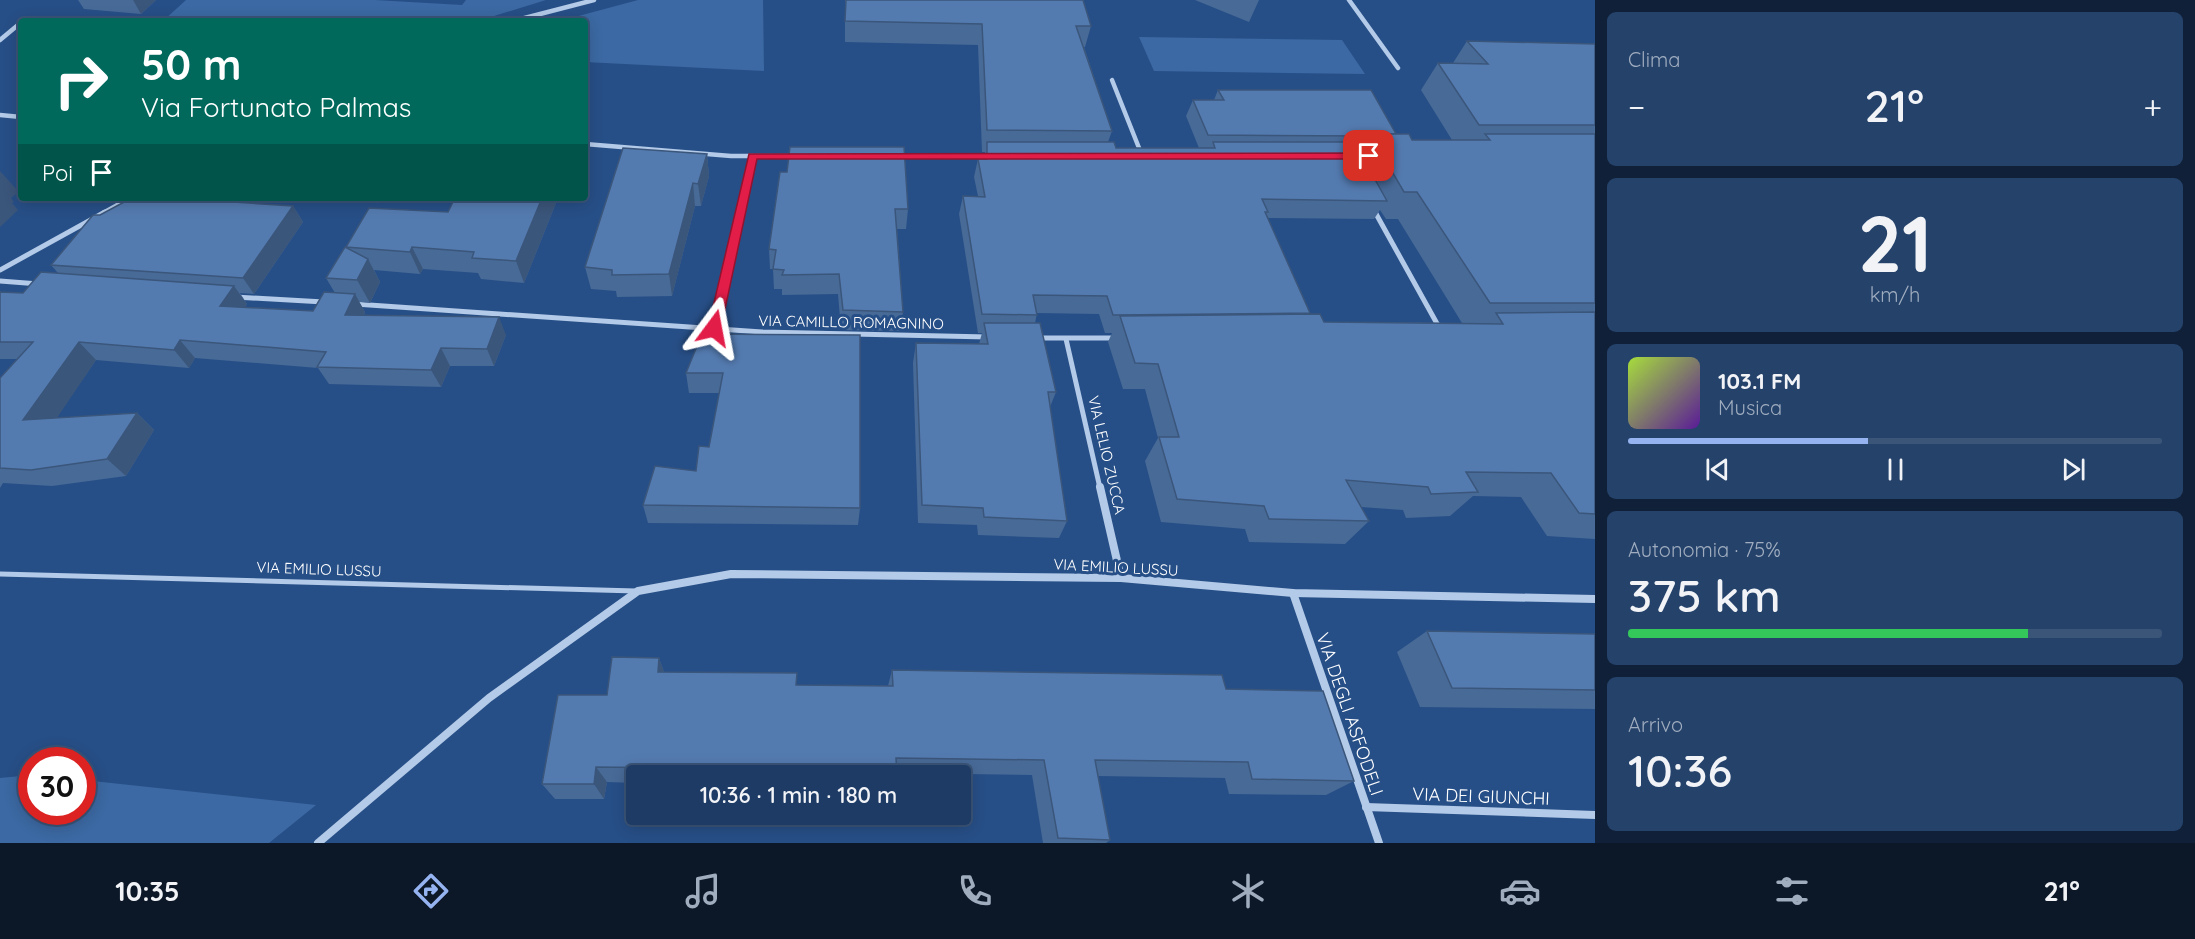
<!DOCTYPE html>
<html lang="it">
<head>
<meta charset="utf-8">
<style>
	body { margin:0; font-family:Quicksand,sans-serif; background:#25426b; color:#f1f3f6; height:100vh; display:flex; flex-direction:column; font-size:22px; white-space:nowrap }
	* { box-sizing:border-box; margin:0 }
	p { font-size:20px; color:#a0adbf }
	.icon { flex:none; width:33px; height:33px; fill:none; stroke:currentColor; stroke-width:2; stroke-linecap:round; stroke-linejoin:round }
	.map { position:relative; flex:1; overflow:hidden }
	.panel { display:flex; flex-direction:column; gap:12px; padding:12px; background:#102038; width:600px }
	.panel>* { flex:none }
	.banner { position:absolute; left:18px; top:18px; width:570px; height:183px; border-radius:6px; box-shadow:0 3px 15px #0003,0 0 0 2px #3b5579; background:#00695c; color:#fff; overflow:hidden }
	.speed { position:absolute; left:18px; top:747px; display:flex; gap:12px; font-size:30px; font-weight:700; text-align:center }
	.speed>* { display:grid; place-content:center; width:78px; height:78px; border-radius:50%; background:#1d3b65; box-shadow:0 3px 15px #0003,0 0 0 2px #3b5579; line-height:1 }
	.speed .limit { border:9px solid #d22; background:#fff; color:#111 }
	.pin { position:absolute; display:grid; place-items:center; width:51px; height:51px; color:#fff; margin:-26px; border-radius:12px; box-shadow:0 3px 9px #0006 }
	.me { position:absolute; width:66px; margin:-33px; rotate:13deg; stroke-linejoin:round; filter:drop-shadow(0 0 4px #0008) }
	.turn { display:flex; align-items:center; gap:21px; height:126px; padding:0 24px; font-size:27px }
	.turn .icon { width:78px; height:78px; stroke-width:2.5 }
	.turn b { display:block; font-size:42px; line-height:51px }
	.then { display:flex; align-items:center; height:57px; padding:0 24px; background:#0003; gap:12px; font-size:22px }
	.big { font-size:45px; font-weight:600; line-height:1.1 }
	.panel .tile { flex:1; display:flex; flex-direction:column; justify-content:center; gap:9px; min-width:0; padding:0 21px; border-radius:9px; background:#25426b }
	.panel .dial { align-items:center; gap:0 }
	.dial b { font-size:78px; line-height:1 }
	.song { display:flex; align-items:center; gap:18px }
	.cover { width:72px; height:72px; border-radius:9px; background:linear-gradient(135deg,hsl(80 70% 55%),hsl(270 70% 35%)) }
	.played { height:6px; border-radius:3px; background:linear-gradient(90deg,#95b2f1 45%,#3b5579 45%) }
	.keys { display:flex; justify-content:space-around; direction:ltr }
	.heat { display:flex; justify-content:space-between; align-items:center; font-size:33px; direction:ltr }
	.charge { height:9px; border-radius:4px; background:linear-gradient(90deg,#34c759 75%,#3b5579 0) }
	.trip { position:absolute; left:626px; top:765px; width:345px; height:60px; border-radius:6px; background:#1d3b65; box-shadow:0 3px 15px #0003,0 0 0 2px #3b5579; font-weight:600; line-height:60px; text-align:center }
	.tabs { display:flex; height:96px; justify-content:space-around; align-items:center; background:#0c1828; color:#a0adbf }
	.tabs .icon { width:42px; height:42px }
	.tabs .current { color:#95b2f1 }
	.tabs b { font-size:27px; color:#f1f3f6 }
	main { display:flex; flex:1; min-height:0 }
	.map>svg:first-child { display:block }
</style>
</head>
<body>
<main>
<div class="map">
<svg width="1595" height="843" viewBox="0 0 1595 843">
	<rect width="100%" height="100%" fill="#274f87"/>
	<g fill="#3c69a3">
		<polygon points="186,0 375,0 462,5 466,0 546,0 478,21 163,21"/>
		<polygon points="638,0 763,0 764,71 585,62 585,21 560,21"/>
		<polygon points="1139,37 1342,40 1365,74 1154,71"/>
		<polygon points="31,775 32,812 82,812 83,780 316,805 269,843 0,843 0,778"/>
	</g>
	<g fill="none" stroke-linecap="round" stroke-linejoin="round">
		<polyline stroke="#b3cae8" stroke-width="5" points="0,574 636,591"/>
		<g stroke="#b3cae8" stroke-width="4.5">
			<polyline points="1349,0 1398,68"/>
			<polyline points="513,21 594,0"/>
			<polyline points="0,40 18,25"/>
			<polyline points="1112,80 1141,153"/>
			<polyline points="0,115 21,117"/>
			<polyline points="585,144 731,156 797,156"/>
			<polyline points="897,156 992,156"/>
			<polyline points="1374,209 1376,213"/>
			<polyline points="103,213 130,198"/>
			<polyline points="739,213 752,156"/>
		</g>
		<g stroke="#b3cae8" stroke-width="5">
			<polyline points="1375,212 1440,329"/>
			<polyline points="0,270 105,212"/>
			<polyline points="0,281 39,284"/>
			<polyline points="235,297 324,302"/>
			<polyline points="355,304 762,332 988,337"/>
			<polyline points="714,328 740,212"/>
			<polyline points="1038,338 1117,338"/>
			<polyline points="1066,339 1100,488"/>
		</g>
		<g stroke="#b3cae8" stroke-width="8">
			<polyline points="1100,487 1121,578"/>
			<polyline points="1293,593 1379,843"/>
			<polyline points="1366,807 1595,815"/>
			<polyline points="318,843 489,698 638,591 731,574 1121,578 1293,593 1595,599"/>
		</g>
	</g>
	<g fill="#486a97" fill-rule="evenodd">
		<polygon points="78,0 156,0 141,14 84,9"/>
		<path d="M845,0H1083L1091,26L1085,47H1084L1112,131L1108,142L1116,148H1199L1186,116L1193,100H1214L1218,90L1396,134L1412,140H1452L1421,90L1438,63H1453L1467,41L1595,44V539L1547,536L1521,497L1473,496L1450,516L1406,518L1403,510L1361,507L1369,521L1345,544L1249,542L1245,529L1161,522L1145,461L1158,438L1145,389H1123L1108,342L1112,333H1105L1099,314L1037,313L1035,323L1056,392L1050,407L1067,521L1059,538L978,535L977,525L918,523L913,363L916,343L979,344L982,333H978L959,214L963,196H978L974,177L978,159H983L985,152H982L978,45L845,42ZM1380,210L1386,219H1398L1462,323L1324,322L1309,314L1310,313L1267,218L1374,219Z"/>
		<polygon points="1195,0 1259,0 1249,22"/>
		<polygon points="707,154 709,176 701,206 695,206 672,296 617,297 616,291 591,289 585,267"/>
		<polygon points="780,172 908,209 906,229 897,229 903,312 900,331 841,330 838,294 782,295 782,289 774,289 773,269 770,269 769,249"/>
		<polygon points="455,198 558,198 524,283 481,279 478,273 423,269 420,274 374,270 380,282 370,303 359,302 365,312 364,315 506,335 494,366 450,366 441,387 329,384 318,368 195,358 189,368 96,360 56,418 137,413 154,430 126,476 52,486 3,483 0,488 0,378 17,359 0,359 0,292 23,293 58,273 51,265 100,215 293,206 303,222 254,294 240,293 247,304 245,307 313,311 335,293 326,278 346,247 448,212"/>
		<polygon points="702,334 860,508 858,525 648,523 643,505 696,471 709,447 719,393 689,393 686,373"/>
		<polygon points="1427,631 1595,634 1595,709 1420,707 1397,652"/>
		<polygon points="659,658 664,672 797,685 888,686 892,670 1226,689 1354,781 1326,795 1229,794 1225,778 1098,776 1110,840 1106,843 1043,843 1032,775 897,773 897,776 636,776 636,783 607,782 604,799 555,799 542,784 607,695"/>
	</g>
	<g fill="#3b567b">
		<polygon points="133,0 156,0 141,14"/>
		<polygon points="707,154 709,176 701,206 698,184"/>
		<polygon points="0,171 19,192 11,198 14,202 12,203 18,210 0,227"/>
		<polygon points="693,183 695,206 672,296 669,274"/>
		<polygon points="542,198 558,198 524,283 516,261"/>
		<polygon points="293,206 303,222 254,294 243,278"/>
		<polygon points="412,247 423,269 420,274 410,252"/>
		<polygon points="368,259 380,282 370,303 357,280"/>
		<polygon points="234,286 247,304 233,324 220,306"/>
		<polygon points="355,294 365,312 355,332 345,315"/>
		<polygon points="499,317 506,335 494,366 487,349"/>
		<polygon points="180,340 195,358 189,368 174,350"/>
		<polygon points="79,342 96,360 44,437 23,420"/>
		<polygon points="441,348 450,366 441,387 431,370"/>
		<polygon points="137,413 154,430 126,476 107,459"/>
		<polygon points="659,658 666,678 658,672"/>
		<polygon points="596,767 607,782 604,799 594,784"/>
	</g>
	<g fill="#547bb0" stroke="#3b567b" stroke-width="1.5">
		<polygon points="846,0 1083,0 1091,26 1076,26 1112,131 987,130 982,24 845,21"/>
		<polygon points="1467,41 1595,44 1595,125 1479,125 1438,63 1488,64"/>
		<polygon points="1218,90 1371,90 1396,134 1370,134 1369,136 1208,135 1193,100 1224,100"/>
		<polygon points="1370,134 1409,134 1412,140 1490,140 1485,134 1595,134 1595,303 1490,303 1417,192 1404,192"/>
		<polygon points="987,142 1114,142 1116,148 1215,148 1213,142 1354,142 1387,201 1262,199 1268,212 1265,212 1310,313 1113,315 1107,296 1033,295 1037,315 982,314 963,196 985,197 978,159 987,159"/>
		<polygon points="790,147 904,147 908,209 895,209 903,312 843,310 839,274 782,275 784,270 773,269 776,250 769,249 780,172 787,172"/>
		<polygon points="623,148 707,154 698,184 693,183 669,274 612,275 612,270 585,267"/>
		<polygon points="161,198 173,198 293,206 243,278 51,265 93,215 100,215 126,201 157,202"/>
		<polygon points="455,198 542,198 516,261 472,258 474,252 412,247 410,252 346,247 369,208 448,212"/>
		<polygon points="345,247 368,259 357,280 326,278"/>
		<polygon points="41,272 234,286 220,306 313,311 324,292 355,294 345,315 499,317 487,349 441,348 431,370 317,367 326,352 180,340 174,350 79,342 23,420 137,413 107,459 31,470 0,468 0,378 33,342 0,342 0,292 23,293"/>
		<polygon points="1595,312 1595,514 1579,513 1551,473 1466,472 1478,492 1431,494 1428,487 1346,480 1369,521 1269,519 1264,506 1177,499 1159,437 1179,437 1158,364 1135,363 1120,316 1320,314 1324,322 1503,324 1496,313"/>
		<polygon points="984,323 1040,323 1056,392 1048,392 1067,521 984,517 983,508 922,505 916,343 988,344"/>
		<polygon points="702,334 860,335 860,508 643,505 655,466 696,471 699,446 709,447 723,373 686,373"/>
		<polygon points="1427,631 1595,634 1595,690 1452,688"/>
		<polygon points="612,657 659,658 658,672 797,673 796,685 893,686 892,670 1222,675 1226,689 1323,691 1354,781 1252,779 1248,762 1095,760 1110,840 1058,838 1044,760 896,758 897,776 843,776 843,770 596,767 594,784 542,784 558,695 607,695"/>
	</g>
	<polygon fill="#e11d48" stroke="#92132f" stroke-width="1.5" points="1369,153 1372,154 1372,159 757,159 721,328 714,333 708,328 749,154"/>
	<g text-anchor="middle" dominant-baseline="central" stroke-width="6" stroke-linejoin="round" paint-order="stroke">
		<g font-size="15" fill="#fff" stroke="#274f87">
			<text transform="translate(851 322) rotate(1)">VIA CAMILLO ROMAGNINO</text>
			<text transform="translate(1107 455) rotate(77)">VIA LELIO ZUCCA</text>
			<text transform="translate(1116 567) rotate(3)">VIA EMILIO LUSSU</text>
			<text transform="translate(319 569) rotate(2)">VIA EMILIO LUSSU</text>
		</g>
		<g font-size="18" fill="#fff" stroke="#274f87">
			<text transform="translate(1350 714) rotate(71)">VIA DEGLI ASFODELI</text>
			<text transform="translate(1481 796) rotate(2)">VIA DEI GIUNCHI</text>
		</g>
	</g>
</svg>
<div class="speed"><div class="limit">30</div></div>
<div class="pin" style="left:1369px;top:156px;background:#d93025"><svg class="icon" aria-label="arrive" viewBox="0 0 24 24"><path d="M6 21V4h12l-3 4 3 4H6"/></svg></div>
<svg class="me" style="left:714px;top:328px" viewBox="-20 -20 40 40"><path d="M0-17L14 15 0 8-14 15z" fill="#e11d48" stroke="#fff" stroke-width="4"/></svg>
<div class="trip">10:36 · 1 min · 180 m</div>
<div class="banner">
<div class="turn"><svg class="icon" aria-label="right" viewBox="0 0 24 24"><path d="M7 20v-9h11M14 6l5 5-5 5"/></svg><div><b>50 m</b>Via Fortunato Palmas</div></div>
<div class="then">Poi<svg class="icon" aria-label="arrive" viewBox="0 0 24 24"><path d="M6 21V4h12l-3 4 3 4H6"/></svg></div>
</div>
</div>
<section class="panel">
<div class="tile"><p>Clima</p>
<div class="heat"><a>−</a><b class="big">21°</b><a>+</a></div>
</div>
<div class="tile dial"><b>21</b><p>km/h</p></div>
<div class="tile">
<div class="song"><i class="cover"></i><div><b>103.1 FM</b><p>Musica</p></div></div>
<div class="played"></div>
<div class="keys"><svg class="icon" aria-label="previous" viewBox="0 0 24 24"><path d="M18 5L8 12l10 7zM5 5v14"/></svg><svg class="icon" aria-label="pause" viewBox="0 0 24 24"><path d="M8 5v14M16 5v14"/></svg><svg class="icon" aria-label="next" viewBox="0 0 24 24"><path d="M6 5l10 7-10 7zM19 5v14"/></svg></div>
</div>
<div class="tile"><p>Autonomia · 75%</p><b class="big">375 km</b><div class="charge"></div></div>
<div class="tile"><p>Arrivo</p><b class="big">10:36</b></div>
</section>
</main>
<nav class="tabs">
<b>10:35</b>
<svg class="icon current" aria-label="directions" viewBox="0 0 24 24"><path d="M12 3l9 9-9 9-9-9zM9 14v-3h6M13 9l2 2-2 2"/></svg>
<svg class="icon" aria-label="music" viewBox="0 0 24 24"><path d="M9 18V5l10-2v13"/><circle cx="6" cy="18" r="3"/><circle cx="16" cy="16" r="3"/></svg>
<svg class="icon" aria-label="phone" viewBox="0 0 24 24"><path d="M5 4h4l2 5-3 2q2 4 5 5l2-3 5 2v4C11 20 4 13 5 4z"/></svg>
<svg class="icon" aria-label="climate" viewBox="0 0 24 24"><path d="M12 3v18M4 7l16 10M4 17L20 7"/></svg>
<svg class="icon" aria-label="car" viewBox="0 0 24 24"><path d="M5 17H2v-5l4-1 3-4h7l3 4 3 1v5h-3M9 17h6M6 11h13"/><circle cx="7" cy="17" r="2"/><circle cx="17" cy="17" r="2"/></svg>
<svg class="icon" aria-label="filters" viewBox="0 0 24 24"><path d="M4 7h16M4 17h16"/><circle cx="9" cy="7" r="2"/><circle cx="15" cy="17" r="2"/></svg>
<b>21°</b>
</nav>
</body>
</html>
